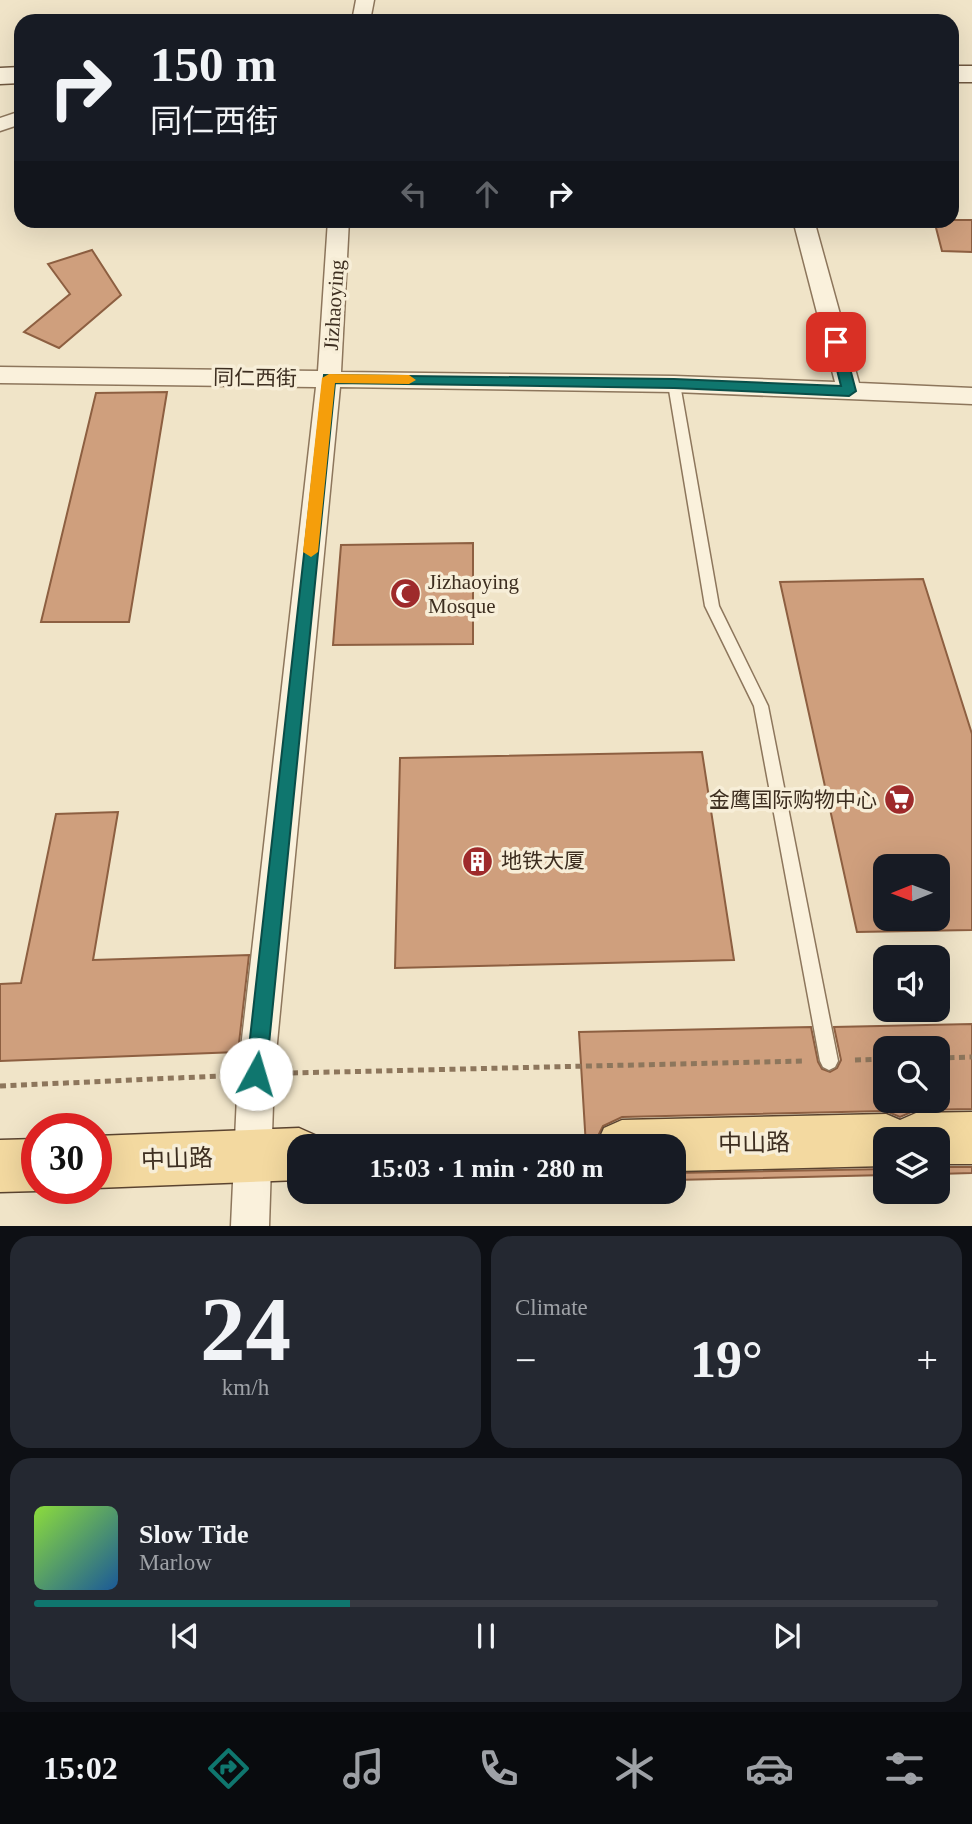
<!DOCTYPE html>
<html lang="en">
<head>
<meta charset="utf-8">
<style>
	body { margin:0; font-family:"Times New Roman","Noto Sans SC",serif; background:#242831; color:#f1f3f6; height:100vh; display:flex; flex-direction:column; font-size:26px; white-space:nowrap }
	* { box-sizing:border-box; margin:0 }
	p { font-size:23px; color:#9ea1a6 }
	.icon { flex:none; width:38px; height:38px; fill:none; stroke:currentColor; stroke-width:2; stroke-linecap:round; stroke-linejoin:round }
	.map { position:relative; height:1226px; overflow:hidden }
	.side { display:flex; flex-direction:column; gap:10px; padding:10px; background:#0d0f14; flex:1 }
	.side>* { flex:none }
	.top-card { position:absolute; left:14px; top:14px; width:945px; height:214px; border-radius:21px; box-shadow:0 7px 28px #0002; background:#171b24; color:#f1f3f6; overflow:hidden }
	.needle { width:46px; rotate:269deg }
	.tools { position:absolute; left:873px; top:854px; display:grid; gap:14px }
	.tools a { display:grid; place-items:center; width:77px; height:77px; border-radius:14px; background:#171b24; box-shadow:0 7px 28px #0002; font-size:35px }
	.speed { position:absolute; left:21px; top:1113px; display:flex; gap:14px; font-size:35px; font-weight:700; text-align:center }
	.speed>* { display:grid; place-content:center; width:91px; height:91px; border-radius:50%; background:#171b24; box-shadow:0 7px 28px #0002; line-height:1 }
	.speed .limit { border:10px solid #d22; background:#fff; color:#111 }
	.pin { position:absolute; display:grid; place-items:center; width:60px; height:60px; color:#fff; margin:-30px; border-radius:14px; box-shadow:0 4px 10px #0006 }
	.me { position:absolute; width:77px; margin:-38px; rotate:6deg; stroke-linejoin:round; filter:drop-shadow(0 0 5px #0008) }
	.turn { display:flex; align-items:center; gap:24px; height:147px; padding:0 21px; font-size:32px }
	.turn .icon { width:91px; height:91px; stroke-width:2.5 }
	.turn b { display:block; font-size:49px; line-height:60px }
	.lanes { display:flex; align-items:center; height:66px; padding:0 21px; background:#0003; justify-content:center; gap:35px; direction:ltr }
	.lanes .off { opacity:.35 }
	.big { font-size:52px; font-weight:700; line-height:1.1 }
	.side .tile { flex:1; display:flex; flex-direction:column; justify-content:center; gap:10px; min-width:0; padding:0 24px; border-radius:21px; background:#242831 }
	.side .dial { align-items:center; gap:0 }
	.dial b { font-size:91px; line-height:1 }
	.song { display:flex; align-items:center; gap:21px }
	.cover { width:84px; height:84px; border-radius:10px; background:linear-gradient(135deg,hsl(90 70% 55%),hsl(210 70% 35%)) }
	.played { height:7px; border-radius:4px; background:linear-gradient(90deg,#0f766e 35%,#363941 35%) }
	.keys { display:flex; justify-content:space-around; direction:ltr }
	.heat { display:flex; justify-content:space-between; align-items:center; font-size:38px; direction:ltr }
	.side .tiles { flex:1; display:grid; gap:10px; grid-template-columns:1fr 1fr }
	.tile:last-child { grid-column:span 2 }
	.trip { position:absolute; left:287px; top:1134px; width:399px; height:70px; border-radius:21px; background:#171b24; box-shadow:0 7px 28px #0002; font-weight:700; line-height:70px; text-align:center }
	.tab-bar { display:flex; height:112px; justify-content:space-around; align-items:center; background:#090b0e; color:#9ea1a6 }
	.tab-bar .icon { width:49px; height:49px }
	.tab-bar .active { color:#0f766e }
	.tab-bar b { font-size:32px; color:#f1f3f6 }
	.map>svg:first-child { display:block }
</style>
</head>
<body>
<div class="map">
<svg width="972" height="1226" viewBox="0 0 972 1226">
	<rect width="100%" height="100%" fill="#f0e4c8"/>
	<g fill="#cf9f7d" stroke="#8d5f41" stroke-width="2" fill-rule="evenodd">
		<polygon points="934,220 972,220 972,252 942,251"/>
		<polygon points="92,250 121,295 59,348 24,332 70,294 48,264"/>
		<polygon points="167,392 129,622 41,622 96,393"/>
		<polygon points="473,543 473,644 333,645 341,545"/>
		<path d="M923,579L972,734V930L857,932L780,582ZM886,866H938V919H886Z"/>
		<polygon points="702,752 734,960 395,968 400,758"/>
		<polygon points="118,812 93,960 249,955 238,1052 0,1061 0,984 21,983 56,814"/>
		<path d="M972,1024V1109L916,1110L900,1117L886,1111L622,1117L603,1126L593,1146H586L579,1032L811,1027L818,1062L822,1069L830,1072L837,1068L841,1060L834,1027ZM886,1048H938V1101H886Z"/>
		<polygon points="938,1167 972,1167 972,1173 938,1174"/>
		<polygon points="886,1169 886,1175 674,1180 674,1173"/>
	</g>
	<g fill="none" stroke-linecap="round" stroke-linejoin="round">
		<defs>
			<g id="lane">
				<polygon points="674,380 680,384 719,606 768,706 838,1061 835,1067 829,1070 823,1067 820,1061 754,706 705,606 668,384"/>
				<polygon points="972,1129 972,1147 938,1148 938,1139 912,1139 914,1132 921,1130"/>
				<polygon points="633,1137 660,1137 667,1139 669,1146 624,1146 626,1139"/>
			</g>
			<g id="street">
				<polygon points="356,0 374,0 370,21 352,21"/>
				<polygon points="21,111 21,124 0,131 0,118"/>
				<polygon points="328,220 349,220 341,372 674,376 835,382 793,220 814,220 859,383 972,388 972,404 674,392 340,387 274,1074 269,1226 231,1226 238,1074 316,387 0,383 0,367 318,371"/>
			</g>
			<g id="secondary">
				<rect x="952" y="66" width="20" height="16"/>
				<polygon points="21,67 21,83 0,84 0,68"/>
			</g>
			<g id="primary">
				<polygon points="972,1112 972,1164 938,1164 938,1139 886,1139 886,1166 674,1171 674,1146 596,1146 604,1128 622,1120 886,1114 900,1120 916,1113"/>
				<polygon points="299,1128 317,1136 322,1146 299,1146 299,1180 96,1188 96,1136"/>
				<polygon points="37,1139 37,1188 44,1188 37,1191 0,1192 0,1140"/>
			</g>
		</defs>
		<use href="#lane" stroke="#8d765c" stroke-width="3"/>
		<use href="#street" stroke="#8d765c" stroke-width="3"/>
		<use href="#secondary" stroke="#6f573f" stroke-width="3"/>
		<use href="#primary" stroke="#5b4430" stroke-width="3"/>
		<g stroke="#8d765c" stroke-width="5" stroke-dasharray="6 4.5" stroke-linecap="butt">
			<polyline points="938,1058 972,1057"/>
			<polyline points="855,1060 886,1059"/>
			<polyline points="292,1073 804,1061"/>
			<polyline points="0,1086 220,1076"/>
		</g>
		<use href="#lane" fill="#faf1dc" fill-rule="evenodd"/>
		<use href="#street" fill="#faf1dc" fill-rule="evenodd"/>
		<use href="#secondary" fill="#faf1dc" fill-rule="evenodd"/>
		<use href="#primary" fill="#f3d9a0" fill-rule="evenodd"/>
	</g>
	<polygon fill="#0f766e" stroke="#0a4d48" stroke-width="2" points="836,338 843,342 856,391 849,396 674,388 335,383 266,1074 263,1081 256,1084 249,1081 246,1074 324,375 674,379 841,386 830,342"/>
	<polygon fill="#f59e0b" points="329,374 409,375 416,380 409,384 335,383 318,552 311,557 303,552 322,378"/>
	<defs>
		<symbol id="mosque-disc" viewBox="-11 -11 22 22"><circle r="9.5" fill="#9e2a2b" stroke="#f7eed8"/><path d="M3.5-4.9A6 6 0 1 0 3.5 4.9A5 5 0 1 1 3.5-4.9Z" fill="#fff"/></symbol>
		<symbol id="supermarket-disc" viewBox="-11 -11 22 22"><circle r="9.5" fill="#9e2a2b" stroke="#f7eed8"/><path d="M-6-5.5h2.5l.6 2H6L4.5 2H-2.5L-4.4-4H-6ZM-1.5 3.2a1.3 1.3 0 1 0 .1 0ZM3 3.2a1.3 1.3 0 1 0 .1 0Z" fill="#fff"/></symbol>
		<symbol id="building-disc" viewBox="-11 -11 22 22"><circle r="9.5" fill="#9e2a2b" stroke="#f7eed8"/><path d="M-4-6H4V6H1V3H-1V6H-4ZM-2.5-4.3h1.7v1.8h-1.7ZM.8-4.3h1.7v1.8H.8ZM-2.5-1h1.7V.8h-1.7ZM.8-1h1.7V.8H.8Z" fill="#fff"/></symbol>
	</defs>
	<g fill-rule="evenodd">
		<use href="#mosque-disc" x="388" y="576" width="35" height="35"/>
		<use href="#supermarket-disc" x="882" y="782" width="35" height="35"/>
		<use href="#building-disc" x="460" y="844" width="35" height="35"/>
	</g>
	<g text-anchor="middle" dominant-baseline="central" stroke-width="7" stroke-linejoin="round" paint-order="stroke">
		<g font-size="21" fill="#3d2e20" stroke="#f7eed8">
			<text transform="translate(334 305) rotate(-86)">Jizhaoying</text>
			<text transform="translate(255 378) rotate(1)">同仁西街</text>
		</g>
		<g font-size="21" fill="#3d2e20" stroke="#f7eed8" text-anchor="start">
			<text x="428" y="582">Jizhaoying<tspan x="428" dy="24">Mosque</tspan></text>
			<text x="877" y="800" text-anchor="end">金鹰国际购物中心</text>
			<text x="501" y="861">地铁大厦</text>
		</g>
		<g font-size="24" fill="#3d2e20" stroke="#f7eed8">
			<text transform="translate(754 1143) rotate(-1)">中山路</text>
			<text transform="translate(177 1159) rotate(-2)">中山路</text>
		</g>
	</g>
</svg>
<div class="tools">
<a><svg class="needle" viewBox="-14 -14 28 28"><path d="M0-13l5 13h-10z" fill="#e53935"/><path d="M0 13l5-13h-10z" fill="#9ea1a6"/></svg></a>
<a><svg class="icon" aria-label="sound" viewBox="0 0 24 24"><path d="M4 9h4l5-4v14l-5-4H4zM17 9q2 3 0 6"/></svg></a>
<a><svg class="icon" aria-label="search" viewBox="0 0 24 24"><circle cx="10" cy="10" r="6"/><path d="M15 15l6 6"/></svg></a>
<a><svg class="icon" aria-label="layers" viewBox="0 0 24 24"><path d="M12 4l9 5-9 5-9-5zM3 14l9 5 9-5"/></svg></a>
</div>
<div class="speed"><div class="limit">30</div></div>
<div class="pin" style="left:836px;top:342px;background:#d93025"><svg class="icon" aria-label="arrive" viewBox="0 0 24 24"><path d="M6 21V4h12l-3 4 3 4H6"/></svg></div>
<svg class="me" style="left:256px;top:1074px" viewBox="-20 -20 40 40"><circle r="19" fill="#fff"/><path d="M0-13L10 11 0 6-10 11z" fill="#0f766e"/></svg>
<div class="trip">15:03 · 1 min · 280 m</div>
<div class="top-card">
<div class="turn"><svg class="icon" aria-label="right" viewBox="0 0 24 24"><path d="M7 20v-9h11M14 6l5 5-5 5"/></svg><div><b>150 m</b>同仁西街</div></div>
<div class="lanes"><svg class="icon off" aria-label="left" viewBox="0 0 24 24"><path d="M17 20v-9H6M10 6l-5 5 5 5"/></svg><svg class="icon off" aria-label="ahead" viewBox="0 0 24 24"><path d="M12 20V5M6 11l6-6 6 6"/></svg><svg class="icon" aria-label="right" viewBox="0 0 24 24"><path d="M7 20v-9h11M14 6l5 5-5 5"/></svg></div>
</div>
</div>
<section class="side">
<div class="tiles">
<div class="tile dial"><b>24</b><p>km/h</p></div>
<div class="tile"><p>Climate</p>
<div class="heat"><a>−</a><b class="big">19°</b><a>+</a></div>
</div>
<div class="tile">
<div class="song"><i class="cover"></i><div><b>Slow Tide</b><p>Marlow</p></div></div>
<div class="played"></div>
<div class="keys"><svg class="icon" aria-label="previous" viewBox="0 0 24 24"><path d="M18 5L8 12l10 7zM5 5v14"/></svg><svg class="icon" aria-label="pause" viewBox="0 0 24 24"><path d="M8 5v14M16 5v14"/></svg><svg class="icon" aria-label="next" viewBox="0 0 24 24"><path d="M6 5l10 7-10 7zM19 5v14"/></svg></div>
</div>
</div>
</section>
<nav class="tab-bar">
<b>15:02</b>
<svg class="icon active" aria-label="directions" viewBox="0 0 24 24"><path d="M12 3l9 9-9 9-9-9zM9 14v-3h6M13 9l2 2-2 2"/></svg>
<svg class="icon" aria-label="music" viewBox="0 0 24 24"><path d="M9 18V5l10-2v13"/><circle cx="6" cy="18" r="3"/><circle cx="16" cy="16" r="3"/></svg>
<svg class="icon" aria-label="phone" viewBox="0 0 24 24"><path d="M5 4h4l2 5-3 2q2 4 5 5l2-3 5 2v4C11 20 4 13 5 4z"/></svg>
<svg class="icon" aria-label="climate" viewBox="0 0 24 24"><path d="M12 3v18M4 7l16 10M4 17L20 7"/></svg>
<svg class="icon" aria-label="car" viewBox="0 0 24 24"><path d="M5 17H2v-5l4-1 3-4h7l3 4 3 1v5h-3M9 17h6M6 11h13"/><circle cx="7" cy="17" r="2"/><circle cx="17" cy="17" r="2"/></svg>
<svg class="icon" aria-label="filters" viewBox="0 0 24 24"><path d="M4 7h16M4 17h16"/><circle cx="9" cy="7" r="2"/><circle cx="15" cy="17" r="2"/></svg>
</nav>
</body>
</html>
